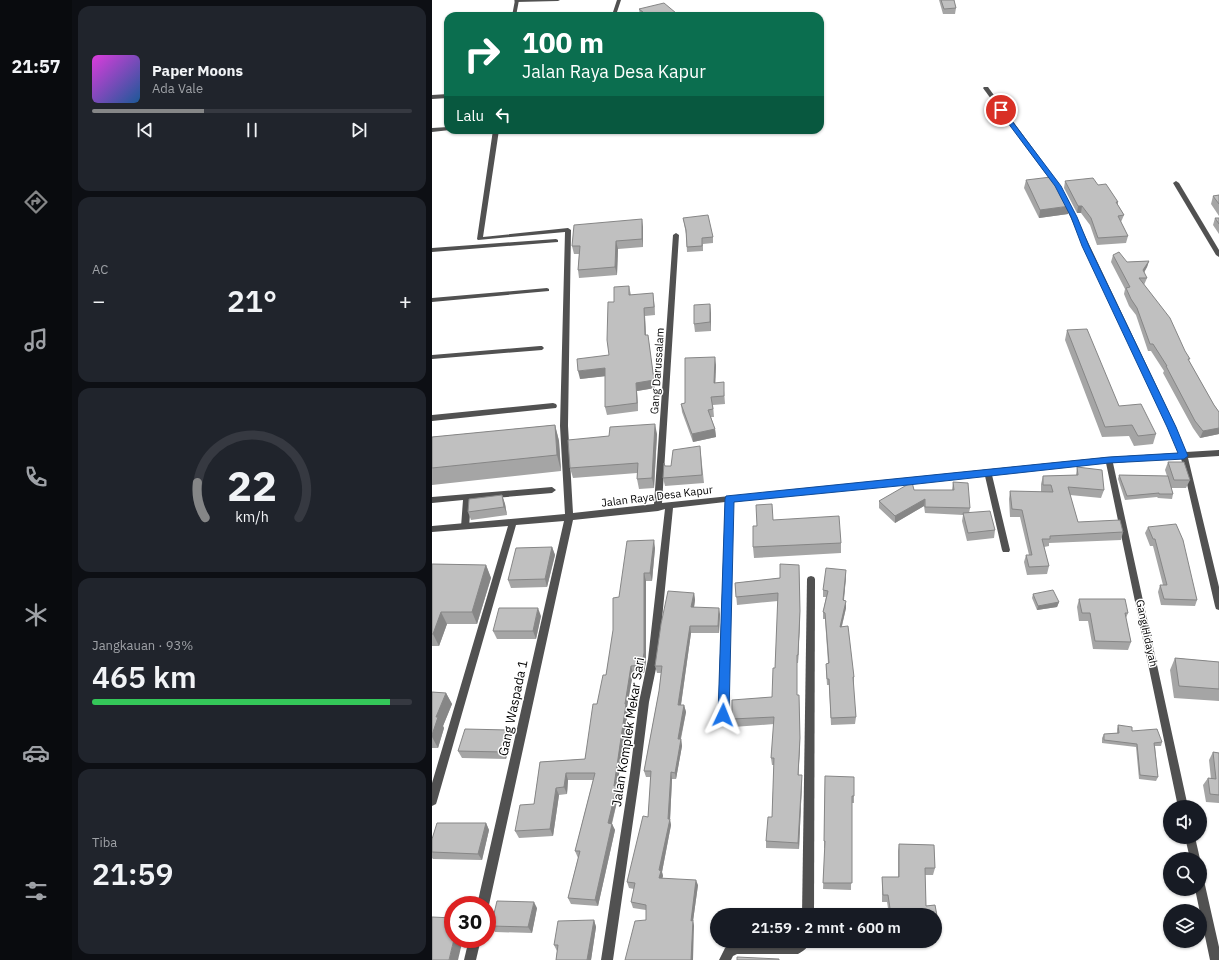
<!DOCTYPE html>
<html lang="id">
<head>
<meta charset="utf-8">
<style>
	body { margin:0; font-family:"IBM Plex Sans",sans-serif; background:#20242c; color:#f1f3f6; height:100vh; display:flex; flex-direction:column; font-size:15px; white-space:nowrap }
	* { box-sizing:border-box; margin:0 }
	p { font-size:13px; color:#9ea1a6 }
	.icon { flex:none; width:22px; height:22px; fill:none; stroke:currentColor; stroke-width:2; stroke-linecap:round; stroke-linejoin:round }
	.map { position:relative; flex:1; overflow:hidden }
	.details { display:flex; flex-direction:column; gap:6px; padding:6px; background:#0d0f14; width:360px }
	.details>* { flex:none }
	.hud { position:absolute; left:12px; top:12px; width:380px; height:122px; border-radius:12px; box-shadow:0 1px 3px #0004; background:#0b6e4f; color:#fff; overflow:hidden }
	.buttons { position:absolute; left:731px; top:800px; display:grid; gap:8px }
	.buttons a { display:grid; place-items:center; width:44px; height:44px; border-radius:50%; background:#171b24; box-shadow:0 1px 3px #0004; font-size:20px }
	.speed { position:absolute; left:12px; top:896px; display:flex; gap:8px; font-size:20px; font-weight:700; text-align:center }
	.speed>* { display:grid; place-content:center; width:52px; height:52px; border-radius:50%; background:#171b24; box-shadow:0 1px 3px #0004; line-height:1 }
	.speed .limit { border:6px solid #d22; background:#fff; color:#111 }
	.pin { position:absolute; display:grid; place-items:center; width:34px; height:34px; color:#fff; margin:-17px; border:2px solid #fff; border-radius:50%; box-shadow:0 1px 4px #0007 }
	.me { position:absolute; width:44px; margin:-22px; rotate:2deg; stroke-linejoin:round; filter:drop-shadow(0 0 3px #0008) }
	.turn { display:flex; align-items:center; gap:14px; height:84px; padding:0 12px; font-size:18px }
	.turn .icon { width:52px; height:52px; stroke-width:2.5 }
	.turn b { display:block; font-size:28px; line-height:34px }
	.then { display:flex; align-items:center; height:38px; padding:0 12px; background:#0003; gap:8px; font-size:15px }
	.big { font-size:30px; font-weight:600; line-height:1.1 }
	.details .card { flex:1; display:flex; flex-direction:column; justify-content:center; gap:6px; min-width:0; padding:0 14px; border-radius:12px; background:#20242c }
	.details .dial { align-items:center; gap:0 }
	.dial svg { height:104px; overflow:visible; fill:none; stroke:#363941; stroke-width:7; stroke-linecap:round; text-anchor:middle }
	.dial text { fill:#f1f3f6; stroke:none }
	.song { display:flex; align-items:center; gap:12px }
	.cover { width:48px; height:48px; border-radius:6px; background:linear-gradient(135deg,hsl(300 70% 55%),hsl(210 70% 35%)) }
	.played { height:4px; border-radius:2px; background:linear-gradient(90deg,#858687 35%,#363941 35%) }
	.keys { display:flex; justify-content:space-around; direction:ltr }
	.heat { display:flex; justify-content:space-between; align-items:center; font-size:22px; direction:ltr }
	.charge { height:6px; border-radius:3px; background:linear-gradient(90deg,#34c759 93%,#363941 0) }
	.trip { position:absolute; left:278px; top:908px; width:232px; height:40px; border-radius:20px; background:#171b24; box-shadow:0 1px 3px #0004; font-weight:600; line-height:40px; text-align:center }
	main { display:flex; flex:1; min-height:0 }
	.tab-bar { display:flex; flex-direction:column; width:72px; justify-content:space-around; align-items:center; background:#090b0e; color:#9ea1a6 }
	.tab-bar .icon { width:28px; height:28px }
	.tab-bar .selected { color:#858687 }
	.tab-bar b { font-size:18px; color:#f1f3f6 }
	.map>svg:first-child { display:block }
</style>
</head>
<body>
<main>
<nav class="tab-bar">
<b>21:57</b>
<svg class="icon selected" aria-label="directions" viewBox="0 0 24 24"><path d="M12 3l9 9-9 9-9-9zM9 14v-3h6M13 9l2 2-2 2"/></svg>
<svg class="icon" aria-label="music" viewBox="0 0 24 24"><path d="M9 18V5l10-2v13"/><circle cx="6" cy="18" r="3"/><circle cx="16" cy="16" r="3"/></svg>
<svg class="icon" aria-label="phone" viewBox="0 0 24 24"><path d="M5 4h4l2 5-3 2q2 4 5 5l2-3 5 2v4C11 20 4 13 5 4z"/></svg>
<svg class="icon" aria-label="climate" viewBox="0 0 24 24"><path d="M12 3v18M4 7l16 10M4 17L20 7"/></svg>
<svg class="icon" aria-label="car" viewBox="0 0 24 24"><path d="M5 17H2v-5l4-1 3-4h7l3 4 3 1v5h-3M9 17h6M6 11h13"/><circle cx="7" cy="17" r="2"/><circle cx="17" cy="17" r="2"/></svg>
<svg class="icon" aria-label="filters" viewBox="0 0 24 24"><path d="M4 7h16M4 17h16"/><circle cx="9" cy="7" r="2"/><circle cx="15" cy="17" r="2"/></svg>
</nav>
<section class="details">
<div class="card">
<div class="song"><i class="cover"></i><div><b>Paper Moons</b><p>Ada Vale</p></div></div>
<div class="played"></div>
<div class="keys"><svg class="icon" aria-label="previous" viewBox="0 0 24 24"><path d="M18 5L8 12l10 7zM5 5v14"/></svg><svg class="icon" aria-label="pause" viewBox="0 0 24 24"><path d="M8 5v14M16 5v14"/></svg><svg class="icon" aria-label="next" viewBox="0 0 24 24"><path d="M6 5l10 7-10 7zM19 5v14"/></svg></div>
</div>
<div class="card"><p>AC</p>
<div class="heat"><a>−</a><b class="big">21°</b><a>+</a></div>
</div>
<div class="card dial"><svg viewBox="0 0 100 80">
<path d="M14 69A42 42 0 1 1 86 69"/>
<path d="M14 69A42 42 0 0 1 8 42" stroke="#858687"/>
<text x="50" y="56" font-size="32" font-weight="700">22</text>
<text x="50" y="72" font-size="11">km/h</text>
</svg></div>
<div class="card"><p>Jangkauan · 93%</p><b class="big">465 km</b><div class="charge"></div></div>
<div class="card"><p>Tiba</p><b class="big">21:59</b></div>
</section>
<div class="map">
<svg width="787" height="960" viewBox="0 0 787 960">
	<rect width="100%" height="100%" fill="#fff"/>
	<g fill="none" stroke-linecap="round" stroke-linejoin="round">
		<g fill="#515151" fill-rule="evenodd">
			<polygon points="83,0 128,0 126,1 84,2 82,1"/>
			<polygon points="185,0 189,0 185,12 183,13 181,12"/>
			<polygon points="120,487 124,490 120,493 39,500 37,527 36,529 30,529 29,527 31,500 0,503 0,497"/>
		</g>
		<g fill="#515151" fill-rule="evenodd">
			<polygon points="83,0 87,0 84,16 80,16"/>
			<polygon points="552,87 556,87 626,183 626,185 622,185 551,88"/>
			<polygon points="16,94 16,98 0,99 0,95"/>
			<polygon points="16,127 16,130 18,130 0,132 0,128"/>
			<polygon points="61,130 67,130 51,237 136,228 139,230 136,426 141,513 222,504 241,235 244,233 247,235 230,503 677,457 747,453 736,427 630,199 633,197 635,198 744,427 754,452 787,450 787,456 756,458 787,587 787,610 784,609 783,606 749,458 681,463 756,807 746,807 674,463 560,475 578,550 577,552 571,552 570,550 553,476 301,502 296,715 294,718 291,719 288,718 286,715 293,502 241,508 226,659 217,702 208,773 181,960 169,960 198,773 207,702 216,659 233,509 226,511 141,520 57,905 55,909 55,905 45,905 132,521 84,525 5,801 4,804 0,806 0,783 76,526 0,532 0,526 133,514 128,426 133,232 46,240 45,239"/>
			<polygon points="744,181 747,183 787,250 787,257 784,255 741,183"/>
			<polygon points="124,239 126,240 126,242 0,252 0,248"/>
			<polygon points="115,288 117,289 117,291 0,302 0,298"/>
			<polygon points="108,346 110,346 112,348 110,350 0,359 0,355"/>
			<polygon points="121,403 124,404 125,406 124,408 0,421 0,415"/>
			<polygon points="379,576 382,577 383,579 382,915 370,915 375,579 376,577"/>
			<polygon points="753,837 763,837 768,859 768,860 758,859"/>
			<polygon points="768,880 772,881 773,885 787,947 787,960 778,960 763,889 768,889"/>
			<polygon points="37,939 49,939 44,960 32,960"/>
			<path d="M365,941H379C376,947 372,951 366,954H305L301,956L299,960H287L293,948L304,942H364Z"/>
		</g>
	</g>
	<g fill="#a5a5a5">
		<polygon points="507,0 522,0 524,8 523,14 511,14"/>
		<polygon points="207,9 245,16 208,16"/>
		<polygon points="594,180 636,214 607,218 592,188"/>
		<polygon points="633,181 666,185 686,202 686,205 692,215 689,222 696,236 694,243 665,245 658,225 649,213 645,213 632,188"/>
		<polygon points="787,195 787,216 779,204 781,196"/>
		<polygon points="251,218 281,237 281,243 271,244 271,251 255,252 254,234"/>
		<polygon points="783,218 787,218 787,234 781,225"/>
		<polygon points="211,227 211,247 186,249 185,275 147,278 146,270 147,254 142,254 140,246"/>
		<polygon points="681,255 695,262 717,261 715,267 712,273 715,278 712,285 757,361 782,405 787,412 787,434 768,438 761,428 731,373 732,371 719,351 716,351 704,315 697,306 692,294 693,289 679,262"/>
		<polygon points="197,286 199,295 222,301 223,315 213,316 214,335 223,388 205,391 206,411 175,415 173,407 173,376 148,379 177,355 182,302"/>
		<polygon points="278,304 279,331 263,332 262,324"/>
		<polygon points="635,330 687,406 724,434 721,444 702,446 697,436 670,437 633,340"/>
		<polygon points="284,365 283,383 292,390 293,404 281,405 282,417 279,417 283,429 284,437 261,442 250,412 249,404 253,403"/>
		<polygon points="123,425 127,441 129,471 0,485 0,437"/>
		<polygon points="225,434 222,488 207,489 205,479 205,473 141,478 138,468"/>
		<polygon points="269,455 272,483 233,486 231,478 233,466 239,466"/>
		<polygon points="736,462 758,480 754,488 739,488 741,494 740,499 726,498 725,497 693,500 686,479 687,475 735,476 733,470"/>
		<polygon points="645,467 672,490 669,498 638,495 646,522 691,532 689,540 617,543 617,546 612,547 617,566 615,574 595,575 592,562 594,555 597,555 588,517 578,517 577,499 578,491 609,492 609,484 611,476 644,475"/>
		<polygon points="521,482 538,508 537,513 563,530 562,538 535,541 530,521 531,515 493,513 492,506 463,523 447,508 447,501 482,490 520,490"/>
		<polygon points="70,495 73,504 75,515 39,520 36,512"/>
		<polygon points="341,520 409,543 409,553 322,558 321,547 325,526"/>
		<polygon points="716,527 765,600 763,606 729,605 726,592 728,585 731,585 721,546 718,546 713,533"/>
		<polygon points="120,547 123,555 115,587 79,588 76,580"/>
		<polygon points="223,548 220,581 214,581 214,661 212,673 201,673 195,707 196,711 185,788 187,793 180,824 183,830 166,906 139,904 136,898 146,858 143,851 161,780 136,780 135,794 127,795 121,836 87,838 83,831 102,804 108,762 153,759 165,704 174,675 187,597"/>
		<polygon points="0,564 54,565 59,578 45,624 15,624 7,646 0,646"/>
		<polygon points="414,577 412,600 414,608 410,626 422,677 422,684 421,684 424,717 423,724 399,725 397,685 395,685 394,670 394,664 396,663 393,619 391,619 391,612 394,597 391,597 391,590"/>
		<polygon points="348,578 368,619 366,663 365,663 365,695 368,746 366,775 370,782 367,849 334,848 334,841 340,817 342,765 340,765 339,758 342,724 301,727 300,719 340,697 343,668 346,601 305,605 303,583"/>
		<polygon points="262,593 263,600 262,607 288,614 287,633 259,633 249,705 252,705 254,712 249,739 250,746 244,779 240,779 238,820 239,825 230,872 231,876 230,878 266,885 261,921 262,926 214,920 214,910 201,908 199,902 202,889 197,888 195,882 216,817 219,777 214,777 212,771 227,691 229,673 225,673 223,666"/>
		<polygon points="601,594 627,602 625,607 605,610 600,598"/>
		<polygon points="647,599 696,613 694,618 699,642 696,650 661,649 656,621 647,621 645,607"/>
		<polygon points="109,616 104,639 65,639 61,631"/>
		<polygon points="743,658 787,662 787,701 742,698 738,670"/>
		<polygon points="0,692 14,693 20,704 11,726 12,728 6,748 0,748"/>
		<polygon points="686,725 700,731 730,742 729,746 723,746 726,777 724,781 707,779 704,747 670,743 670,738 672,734 685,733 685,729"/>
		<polygon points="76,730 80,737 74,759 30,758 26,751"/>
		<polygon points="781,752 787,753 787,803 774,802 771,785 776,778 779,779 777,760"/>
		<polygon points="393,776 422,796 422,803 420,803 419,890 391,889 393,848 392,848 392,841"/>
		<polygon points="54,823 57,830 50,860 1,859 0,858 0,839"/>
		<polygon points="467,844 502,845 503,868 501,875 493,875 494,906 503,905 508,932 506,938 503,939 503,915 457,915 455,902 450,902 450,877 466,877 466,851"/>
		<polygon points="105,908 100,933 63,932 59,926"/>
		<polygon points="162,920 164,927 159,960 124,960 125,951 122,945"/>
		<polygon points="386,941 424,941 424,945"/>
		<polygon points="461,941 484,941 461,944"/>
	</g>
	<g fill="#868686">
		<polygon points="638,206 636,214 607,218 608,210"/>
		<polygon points="646,206 650,206 649,213 645,213"/>
		<polygon points="210,219 211,227 211,247 210,239"/>
		<polygon points="184,241 186,249 185,275 183,267"/>
		<polygon points="717,261 715,267 709,277 711,270"/>
		<polygon points="221,293 222,301 223,315 222,307"/>
		<polygon points="278,304 279,313 279,331 278,322"/>
		<polygon points="212,308 213,316 214,343 213,335"/>
		<polygon points="217,343 223,388 205,391 206,411 205,403 204,383"/>
		<polygon points="283,357 284,365 283,391 282,383"/>
		<polygon points="173,368 175,376 148,379 146,371"/>
		<polygon points="223,424 225,434 222,488 220,478"/>
		<polygon points="123,425 127,441 129,471 125,455"/>
		<polygon points="787,428 787,434 768,438 771,431"/>
		<polygon points="283,429 284,437 261,442 260,434"/>
		<polygon points="70,495 73,504 75,515 72,507"/>
		<polygon points="493,499 492,506 463,523 463,516"/>
		<polygon points="222,540 223,548 220,581 218,573"/>
		<polygon points="120,547 123,555 115,587 113,579"/>
		<polygon points="54,565 59,578 45,624 40,612"/>
		<polygon points="367,565 368,619 366,663 366,655"/>
		<polygon points="414,570 414,577 411,607 411,600"/>
		<polygon points="212,573 214,581 214,661 212,673 210,665"/>
		<polygon points="262,593 263,600 261,614 259,607"/>
		<polygon points="414,601 414,608 408,633 408,627"/>
		<polygon points="627,602 625,607 605,610 606,606"/>
		<polygon points="106,608 109,616 104,639 101,631"/>
		<polygon points="287,608 288,614 287,633 286,626"/>
		<polygon points="9,612 15,624 7,646 1,634"/>
		<polygon points="258,626 259,633 248,711 246,705"/>
		<polygon points="199,666 201,673 195,707 196,711 185,788 187,793 178,830 176,823 182,786 193,704"/>
		<polygon points="14,693 20,704 11,726 12,728 6,748 0,737 0,735 4,717"/>
		<polygon points="367,695 368,746 366,783 366,775"/>
		<polygon points="252,705 254,712 247,746 246,739"/>
		<polygon points="76,730 80,737 74,759 71,752"/>
		<polygon points="249,739 250,746 244,779 243,773"/>
		<polygon points="239,772 240,779 238,820 239,825 230,872 231,876 229,883 227,878 227,870 236,819"/>
		<polygon points="134,773 136,780 135,794 132,787"/>
		<polygon points="370,775 370,782 367,849 366,843"/>
		<polygon points="124,788 127,795 121,836 118,829"/>
		<polygon points="54,823 57,830 50,860 46,854"/>
		<polygon points="180,824 183,830 166,906 163,900"/>
		<polygon points="264,880 266,885 261,921 262,926 261,960 259,960 259,921"/>
		<polygon points="102,902 105,908 100,933 96,927"/>
		<polygon points="162,920 164,927 159,960 155,960"/>
		<polygon points="22,939 31,939 26,960 17,960"/>
	</g>
	<g fill="#c0c0c0" stroke="#868686">
		<polygon points="509,0 522,0 524,8 512,9"/>
		<polygon points="232,3 244,13 244,16 216,16 207,9"/>
		<polygon points="619,177 622,181 624,181 638,206 608,210 594,180"/>
		<polygon points="661,178 666,185 674,184 686,202 684,202 692,215 686,216 696,236 666,238 659,218 650,206 646,206 633,181"/>
		<polygon points="787,195 787,204 781,196"/>
		<polygon points="276,215 281,237 270,238 270,246 255,247 254,230 251,218"/>
		<polygon points="783,218 787,218 787,224"/>
		<polygon points="210,219 210,239 184,241 183,267 146,270 148,246 140,246 142,225"/>
		<polygon points="687,252 695,262 717,261 711,270 715,278 707,278 738,318 753,351 758,359 756,359 782,405 787,412 787,428 771,431 763,421 734,366 735,366 721,344 718,344 705,308 699,299 694,288 698,287 681,255"/>
		<polygon points="197,286 197,295 221,293 222,307 212,308 213,335 216,335 222,380 204,383 205,403 173,407 173,368 146,371 145,359 177,355 175,340 176,302 182,302 182,287"/>
		<polygon points="278,304 278,322 262,324 262,305"/>
		<polygon points="655,329 687,406 709,404 724,434 706,436 700,425 673,427 635,330"/>
		<polygon points="283,357 282,383 292,382 292,396 279,397 281,409 276,410 283,429 260,434 249,404 253,403 253,358"/>
		<polygon points="223,424 220,478 205,479 206,463 138,468 136,440 177,436 178,427"/>
		<polygon points="123,425 125,455 0,468 0,437"/>
		<polygon points="268,446 270,475 231,478 232,463 233,466 239,466 241,450"/>
		<polygon points="736,462 752,462 758,480 742,480"/>
		<polygon points="645,467 670,470 672,490 636,487 646,522 688,520 691,532 618,536 618,539 610,539 617,566 597,567 594,555 600,555 590,510 580,509 578,491 621,492 619,485 611,485 611,476 646,475"/>
		<polygon points="687,475 736,476 741,494 727,494 727,493 695,496"/>
		<polygon points="480,482 482,490 522,490 521,482 536,483 538,508 493,507 493,499 463,516 447,501"/>
		<polygon points="70,495 72,507 36,512 37,499"/>
		<polygon points="340,504 341,520 407,516 409,543 321,547 321,526 325,526 324,505"/>
		<polygon points="558,511 563,530 536,533 531,513"/>
		<polygon points="744,524 751,540 765,600 732,599 728,585 735,585 723,539 721,539 716,527"/>
		<polygon points="222,540 218,573 212,573 212,653 210,665 199,666 193,704 194,704 182,786 185,786 176,823 180,824 163,900 136,898 148,851 143,851 163,773 134,773 132,787 124,788 118,829 83,831 88,805 102,804 108,762 153,759 161,704 165,704 171,675 174,675 181,630 181,598 187,597 195,541"/>
		<polygon points="120,547 113,579 76,580 84,548"/>
		<polygon points="0,564 54,565 40,612 9,612 1,634 0,634"/>
		<polygon points="348,564 367,565 368,611 366,655 365,655 365,695 367,695 368,738 366,775 370,775 366,843 334,841 336,817 340,817 342,758 339,758 342,717 300,719 300,700 340,697 341,668 343,668 346,593 304,597 303,583 348,578"/>
		<polygon points="394,568 414,570 411,600 414,601 408,627 416,626 422,677 421,677 424,717 399,718 397,679 395,679 394,664 397,663 393,613 391,612 396,591 391,590"/>
		<polygon points="621,590 627,602 606,606 601,594"/>
		<polygon points="236,591 262,593 259,607 287,608 286,626 258,626 246,705 252,705 246,739 249,739 243,773 239,772 236,819 238,819 227,870 229,871 227,878 264,880 259,921 261,920 259,960 193,960 203,921 214,920 214,905 199,902 203,883 195,882 211,816 216,817 219,771 212,771 227,691 230,666 223,666 229,624"/>
		<polygon points="647,599 693,599 696,613 693,613 699,642 663,641 658,613 650,613"/>
		<polygon points="67,608 106,608 101,631 61,631"/>
		<polygon points="743,658 787,662 787,689 747,686"/>
		<polygon points="0,692 14,693 4,717 6,717 0,735"/>
		<polygon points="686,725 700,727 700,731 725,729 730,742 722,743 726,777 708,775 705,744 672,740 672,734 687,733"/>
		<polygon points="33,729 76,730 71,752 26,751"/>
		<polygon points="781,752 787,753 787,795 778,794 776,778 784,779"/>
		<polygon points="393,776 422,777 422,796 420,796 420,883 391,883 393,841 392,841"/>
		<polygon points="5,823 54,823 46,854 0,852 0,839"/>
		<polygon points="467,844 502,845 503,868 493,868 494,906 503,905 508,932 503,933 503,915 459,915 456,895 451,895 450,877 467,877"/>
		<polygon points="65,901 102,902 96,927 59,926"/>
		<polygon points="388,910 426,913 426,915 387,915"/>
		<polygon points="0,917 21,918 21,939 22,939 17,960 0,960"/>
		<polygon points="162,920 155,960 124,960 126,945 122,945 126,921"/>
		<polygon points="305,957 347,959 347,960 305,960"/>
	</g>
	<polygon fill="#1a73e8" stroke="#114b97" points="567,109 571,109 629,186 645,217 657,246 744,427 756,456 752,459 677,463 476,485 302,502 297,715 295,718 291,720 287,718 286,715 293,499 294,496 677,457 746,453 735,427 650,246 639,217 623,186 567,111"/>
	<g text-anchor="middle" dominant-baseline="central" stroke-width="3" stroke-linejoin="round" paint-order="stroke">
		<g font-size="11" fill="#000" stroke="#fff">
			<text transform="translate(225 371) rotate(-86)">Gang Darussalam</text>
			<text transform="translate(225 496) rotate(-7)">Jalan Raya Desa Kapur</text>
			<text transform="translate(715 633) rotate(78)">Gang Hidayah</text>
		</g>
		<g font-size="13" fill="#000" stroke="#fff">
			<text transform="translate(81 708) rotate(-78)">Gang Waspada 1</text>
			<text transform="translate(196 732) rotate(-81)">Jalan Komplek Mekar Sari</text>
		</g>
	</g>
</svg>
<div class="buttons">
<a><svg class="icon" aria-label="sound" viewBox="0 0 24 24"><path d="M4 9h4l5-4v14l-5-4H4zM17 9q2 3 0 6"/></svg></a>
<a><svg class="icon" aria-label="search" viewBox="0 0 24 24"><circle cx="10" cy="10" r="6"/><path d="M15 15l6 6"/></svg></a>
<a><svg class="icon" aria-label="layers" viewBox="0 0 24 24"><path d="M12 4l9 5-9 5-9-5zM3 14l9 5 9-5"/></svg></a>
</div>
<div class="speed"><div class="limit">30</div></div>
<div class="pin" style="left:569px;top:110px;background:#d93025"><svg class="icon" aria-label="arrive" viewBox="0 0 24 24"><path d="M6 21V4h12l-3 4 3 4H6"/></svg></div>
<svg class="me" style="left:291px;top:715px" viewBox="-20 -20 40 40"><path d="M0-17L14 15 0 8-14 15z" fill="#1a73e8" stroke="#fff" stroke-width="4"/></svg>
<div class="trip">21:59 · 2 mnt · 600 m</div>
<div class="hud">
<div class="turn"><svg class="icon" aria-label="right" viewBox="0 0 24 24"><path d="M7 20v-9h11M14 6l5 5-5 5"/></svg><div><b>100 m</b>Jalan Raya Desa Kapur</div></div>
<div class="then">Lalu<svg class="icon" aria-label="left" viewBox="0 0 24 24"><path d="M17 20v-9H6M10 6l-5 5 5 5"/></svg></div>
</div>
</div>
</main>
</body>
</html>
